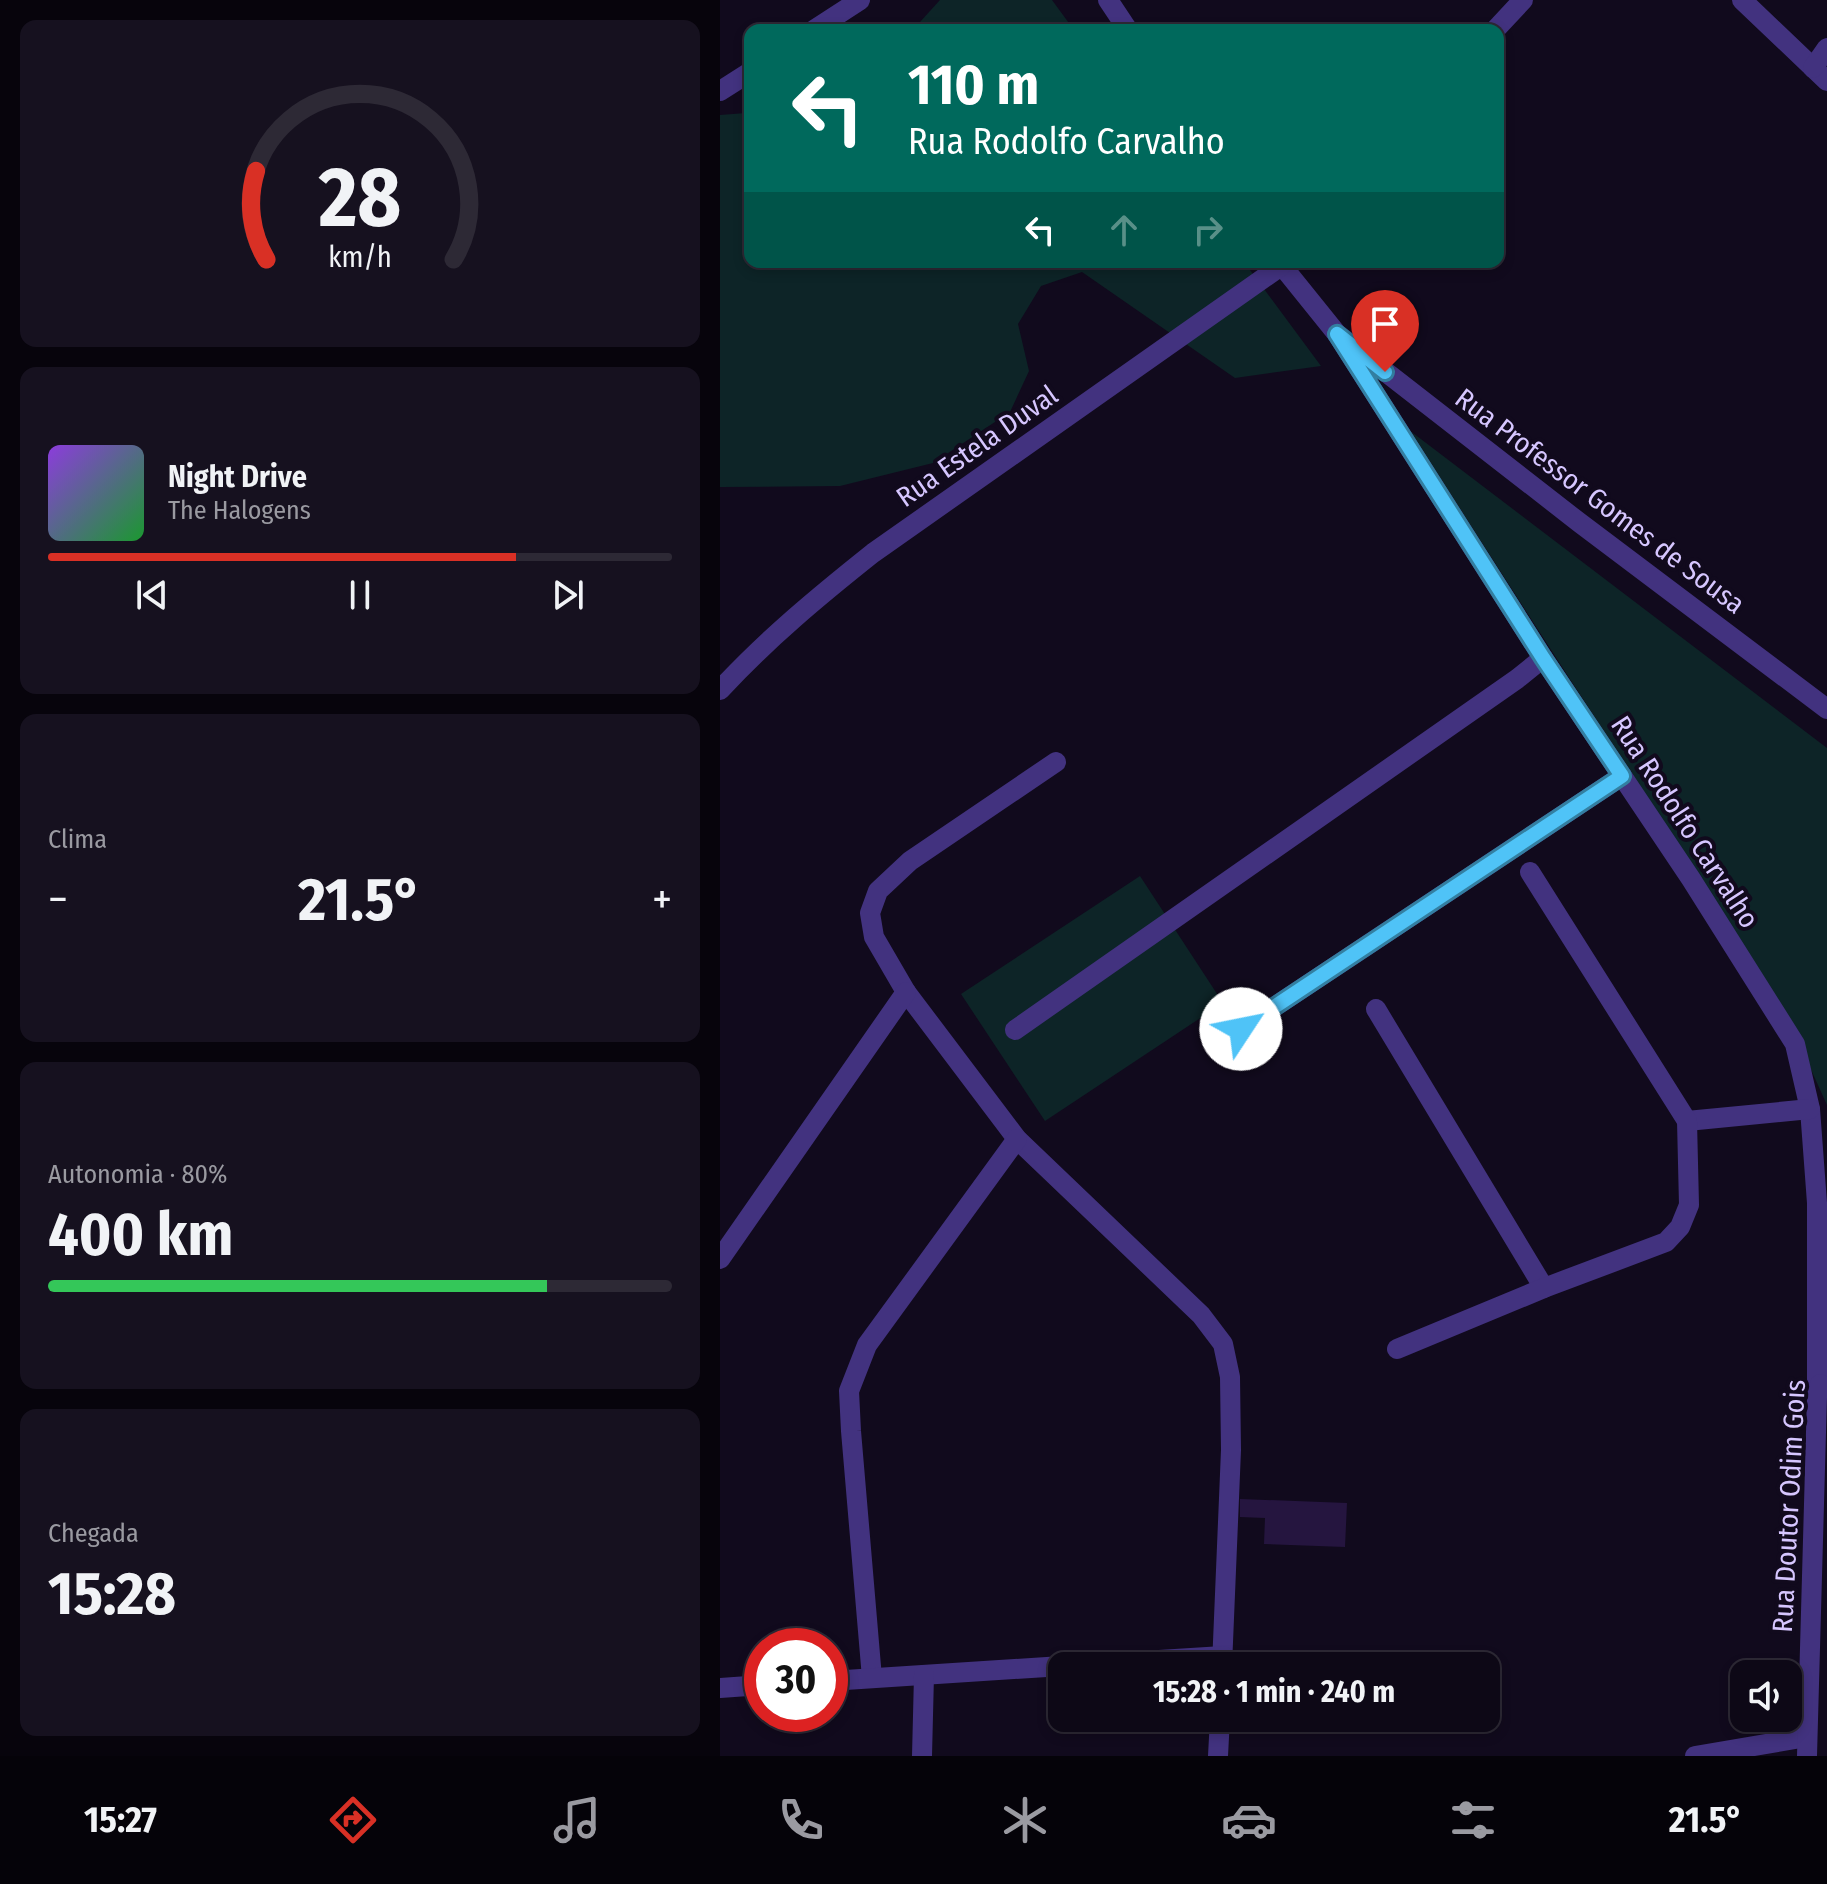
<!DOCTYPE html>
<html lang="pt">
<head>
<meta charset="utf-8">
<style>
	body { margin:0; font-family:"Fira Sans Condensed",sans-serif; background:#16111f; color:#f1f3f6; height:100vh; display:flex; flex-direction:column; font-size:30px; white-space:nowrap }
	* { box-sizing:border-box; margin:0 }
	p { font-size:26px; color:#9a9aa1 }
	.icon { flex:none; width:44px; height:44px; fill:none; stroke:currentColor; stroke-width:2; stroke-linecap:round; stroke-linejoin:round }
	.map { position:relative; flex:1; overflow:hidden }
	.details { display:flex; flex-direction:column; gap:20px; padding:20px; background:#07040c; width:720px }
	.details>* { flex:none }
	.banner { position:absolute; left:24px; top:24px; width:760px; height:244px; border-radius:16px; box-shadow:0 4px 12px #0003,0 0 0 2px #2d2935; background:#00695c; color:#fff; overflow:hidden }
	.fabs { position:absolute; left:1010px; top:1660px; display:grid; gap:16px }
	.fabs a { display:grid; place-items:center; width:72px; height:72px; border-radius:16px; background:#0d0816; box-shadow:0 4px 12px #0003,0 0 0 2px #2d2935; font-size:40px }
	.speed { position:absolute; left:24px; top:1628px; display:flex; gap:16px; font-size:40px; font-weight:700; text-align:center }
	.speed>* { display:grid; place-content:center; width:104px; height:104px; border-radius:50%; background:#0d0816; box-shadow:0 4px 12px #0003,0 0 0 2px #2d2935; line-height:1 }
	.speed .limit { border:12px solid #d22; background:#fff; color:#111 }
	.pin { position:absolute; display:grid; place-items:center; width:68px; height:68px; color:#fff; margin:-82px -34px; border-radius:50% 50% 50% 0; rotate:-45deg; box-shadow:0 0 8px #0007 }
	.pin .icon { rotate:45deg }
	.me { position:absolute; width:88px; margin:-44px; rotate:56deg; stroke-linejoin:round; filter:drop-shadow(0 0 6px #0008) }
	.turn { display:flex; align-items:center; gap:28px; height:168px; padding:0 32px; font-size:36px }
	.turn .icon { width:104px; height:104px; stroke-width:2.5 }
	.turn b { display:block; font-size:56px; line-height:68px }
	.lanes { display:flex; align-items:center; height:76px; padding:0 32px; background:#0003; justify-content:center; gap:40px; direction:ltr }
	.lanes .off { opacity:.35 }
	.big { font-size:60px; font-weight:700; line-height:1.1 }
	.details .tile { flex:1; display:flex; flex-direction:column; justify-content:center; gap:12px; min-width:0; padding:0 28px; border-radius:16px; background:#16111f }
	.details .dial { align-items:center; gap:0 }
	.dial svg { height:208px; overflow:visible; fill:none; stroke:#2d2935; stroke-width:7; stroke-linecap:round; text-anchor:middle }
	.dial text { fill:#f1f3f6; stroke:none }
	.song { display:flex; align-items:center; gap:24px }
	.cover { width:96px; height:96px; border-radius:12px; background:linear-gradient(135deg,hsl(270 70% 55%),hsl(130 70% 35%)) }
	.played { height:8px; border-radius:4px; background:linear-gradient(90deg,#d93025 75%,#2d2935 75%) }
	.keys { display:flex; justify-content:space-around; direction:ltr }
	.heat { display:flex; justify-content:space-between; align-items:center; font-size:44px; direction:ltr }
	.charge { height:12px; border-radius:6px; background:linear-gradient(90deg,#34c759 80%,#2d2935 0) }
	.trip { position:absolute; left:328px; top:1652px; width:452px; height:80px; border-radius:16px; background:#0d0816; box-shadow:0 4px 12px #0003,0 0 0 2px #2d2935; font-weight:700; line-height:80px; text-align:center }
	.dock { display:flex; height:128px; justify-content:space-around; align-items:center; background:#050309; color:#9a9aa1 }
	.dock .icon { width:56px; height:56px }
	.dock .current { color:#d93025 }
	.dock b { font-size:36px; color:#f1f3f6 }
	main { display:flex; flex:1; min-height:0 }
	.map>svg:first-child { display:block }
</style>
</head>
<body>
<main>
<section class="details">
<div class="tile dial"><svg viewBox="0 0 100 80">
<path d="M14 69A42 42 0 1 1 86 69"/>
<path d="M14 69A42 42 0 0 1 10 35" stroke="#d93025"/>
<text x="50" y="56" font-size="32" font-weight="700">28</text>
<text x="50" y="72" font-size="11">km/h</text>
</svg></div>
<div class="tile">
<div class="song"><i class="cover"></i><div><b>Night Drive</b><p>The Halogens</p></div></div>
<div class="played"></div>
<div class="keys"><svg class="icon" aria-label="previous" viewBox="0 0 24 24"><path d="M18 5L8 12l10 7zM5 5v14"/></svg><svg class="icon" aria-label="pause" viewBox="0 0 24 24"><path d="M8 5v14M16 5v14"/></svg><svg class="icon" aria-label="next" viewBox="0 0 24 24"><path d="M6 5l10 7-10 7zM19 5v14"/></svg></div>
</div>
<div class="tile"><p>Clima</p>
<div class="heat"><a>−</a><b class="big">21.5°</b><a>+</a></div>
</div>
<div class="tile"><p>Autonomia · 80%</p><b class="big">400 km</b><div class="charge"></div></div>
<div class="tile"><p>Chegada</p><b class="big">15:28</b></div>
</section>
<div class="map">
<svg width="1107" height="1756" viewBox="0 0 1107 1756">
	<rect width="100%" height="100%" fill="#110a1d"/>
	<g fill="#0d2427">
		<polygon points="220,0 332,0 354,30 203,30 200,22"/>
		<polygon points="26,113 30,124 30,262 524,262 601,366 515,378 362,272 321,286 298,324 309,371 290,412 213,463 120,486 0,487 0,115"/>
		<polygon points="689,430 1107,748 1107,1105 1065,1012"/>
		<polygon points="420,876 503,1003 325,1121 241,994"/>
	</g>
	<polygon fill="#25153f" points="520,1499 627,1503 625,1547 544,1544 545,1518 520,1517"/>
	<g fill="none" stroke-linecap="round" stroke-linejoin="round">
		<g stroke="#42327f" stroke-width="20">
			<polyline points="388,0 408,30"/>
			<polyline points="1022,0 1107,81"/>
			<polyline points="94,30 140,0"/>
			<polyline points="775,30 803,0"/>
			<polyline points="1093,68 1107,48"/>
			<polyline points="0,91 30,72"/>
			<polyline points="559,262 617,334 860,523 1107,709"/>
			<polyline points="617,334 823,658 971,879 1075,1044 1090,1109 1097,1203 1097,1396"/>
			<path d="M0,690C47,639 99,596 153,553L561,266"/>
			<polyline points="336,762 190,861 158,891 150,913 154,937 186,992 297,1139 481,1315 503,1344 510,1377 511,1450 502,1666"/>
			<polyline points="656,1009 824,1288"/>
			<polyline points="521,1029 902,776"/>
			<polyline points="295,1030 797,679 823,658"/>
			<polyline points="967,1121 1090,1109"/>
			<polyline points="0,1259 186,992"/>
			<polyline points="677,1349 824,1288 946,1242 960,1227 969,1205 967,1121 810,872"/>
			<polyline points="343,1666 503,1656"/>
			<polyline points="152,1678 131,1431 129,1391 147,1345 297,1139"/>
			<polyline points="110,1681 342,1666"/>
			<polyline points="0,1688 42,1685"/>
			<polyline points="202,1756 204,1675"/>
			<polyline points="498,1756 500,1718"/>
			<polyline points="975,1756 1087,1737"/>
			<polyline points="1087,1756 1097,1396 1100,1384"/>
		</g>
	</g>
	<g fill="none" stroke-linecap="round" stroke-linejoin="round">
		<defs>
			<polyline id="route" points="521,1029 902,776 823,658 617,334 665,372"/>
		</defs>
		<use href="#route" stroke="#337fa1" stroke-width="20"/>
		<use href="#route" stroke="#4fc3f7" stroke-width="14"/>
	</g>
	<g text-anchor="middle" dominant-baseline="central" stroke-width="8" stroke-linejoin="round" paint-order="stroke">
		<g font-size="28" fill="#d6c6ff" stroke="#110a1d">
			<text transform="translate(257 446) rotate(-35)">Rua Estela Duval</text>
			<text transform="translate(880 501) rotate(37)">Rua Professor Gomes de Sousa</text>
			<text transform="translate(965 822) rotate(57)">Rua Rodolfo Carvalho</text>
			<text transform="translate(1069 1506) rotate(-87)">Rua Doutor Odim Gois</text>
		</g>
	</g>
</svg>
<div class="fabs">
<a><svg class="icon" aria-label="sound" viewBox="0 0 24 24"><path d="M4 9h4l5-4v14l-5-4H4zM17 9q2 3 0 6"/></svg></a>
</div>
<div class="speed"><div class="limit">30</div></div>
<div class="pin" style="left:665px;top:372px;background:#d93025"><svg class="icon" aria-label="arrive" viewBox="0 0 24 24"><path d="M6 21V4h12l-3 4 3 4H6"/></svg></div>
<svg class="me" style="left:521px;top:1029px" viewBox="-20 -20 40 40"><circle r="19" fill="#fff"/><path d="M0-13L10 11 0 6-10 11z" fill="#4fc3f7"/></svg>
<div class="trip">15:28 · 1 min · 240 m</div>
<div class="banner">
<div class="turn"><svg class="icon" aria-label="left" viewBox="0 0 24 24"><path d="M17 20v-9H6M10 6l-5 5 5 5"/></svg><div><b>110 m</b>Rua Rodolfo Carvalho</div></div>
<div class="lanes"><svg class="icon" aria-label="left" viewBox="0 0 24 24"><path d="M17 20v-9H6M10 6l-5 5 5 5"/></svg><svg class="icon off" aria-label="ahead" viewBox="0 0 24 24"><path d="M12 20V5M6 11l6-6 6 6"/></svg><svg class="icon off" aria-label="right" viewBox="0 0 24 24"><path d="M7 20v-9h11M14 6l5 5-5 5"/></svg></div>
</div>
</div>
</main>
<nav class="dock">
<b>15:27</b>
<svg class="icon current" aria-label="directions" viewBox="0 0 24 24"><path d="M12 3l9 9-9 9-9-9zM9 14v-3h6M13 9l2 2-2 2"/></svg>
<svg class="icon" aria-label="music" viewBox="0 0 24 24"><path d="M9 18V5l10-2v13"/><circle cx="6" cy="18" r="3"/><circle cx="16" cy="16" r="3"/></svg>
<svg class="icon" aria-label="phone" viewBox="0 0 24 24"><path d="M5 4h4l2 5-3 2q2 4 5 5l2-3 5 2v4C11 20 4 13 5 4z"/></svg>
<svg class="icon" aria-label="climate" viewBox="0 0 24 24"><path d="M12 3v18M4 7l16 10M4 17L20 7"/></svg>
<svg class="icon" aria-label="car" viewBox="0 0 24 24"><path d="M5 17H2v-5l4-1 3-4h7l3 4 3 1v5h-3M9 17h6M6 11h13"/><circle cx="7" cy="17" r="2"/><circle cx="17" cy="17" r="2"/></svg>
<svg class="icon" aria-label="filters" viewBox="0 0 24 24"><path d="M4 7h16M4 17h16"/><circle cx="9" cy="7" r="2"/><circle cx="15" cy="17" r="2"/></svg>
<b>21.5°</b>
</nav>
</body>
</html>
